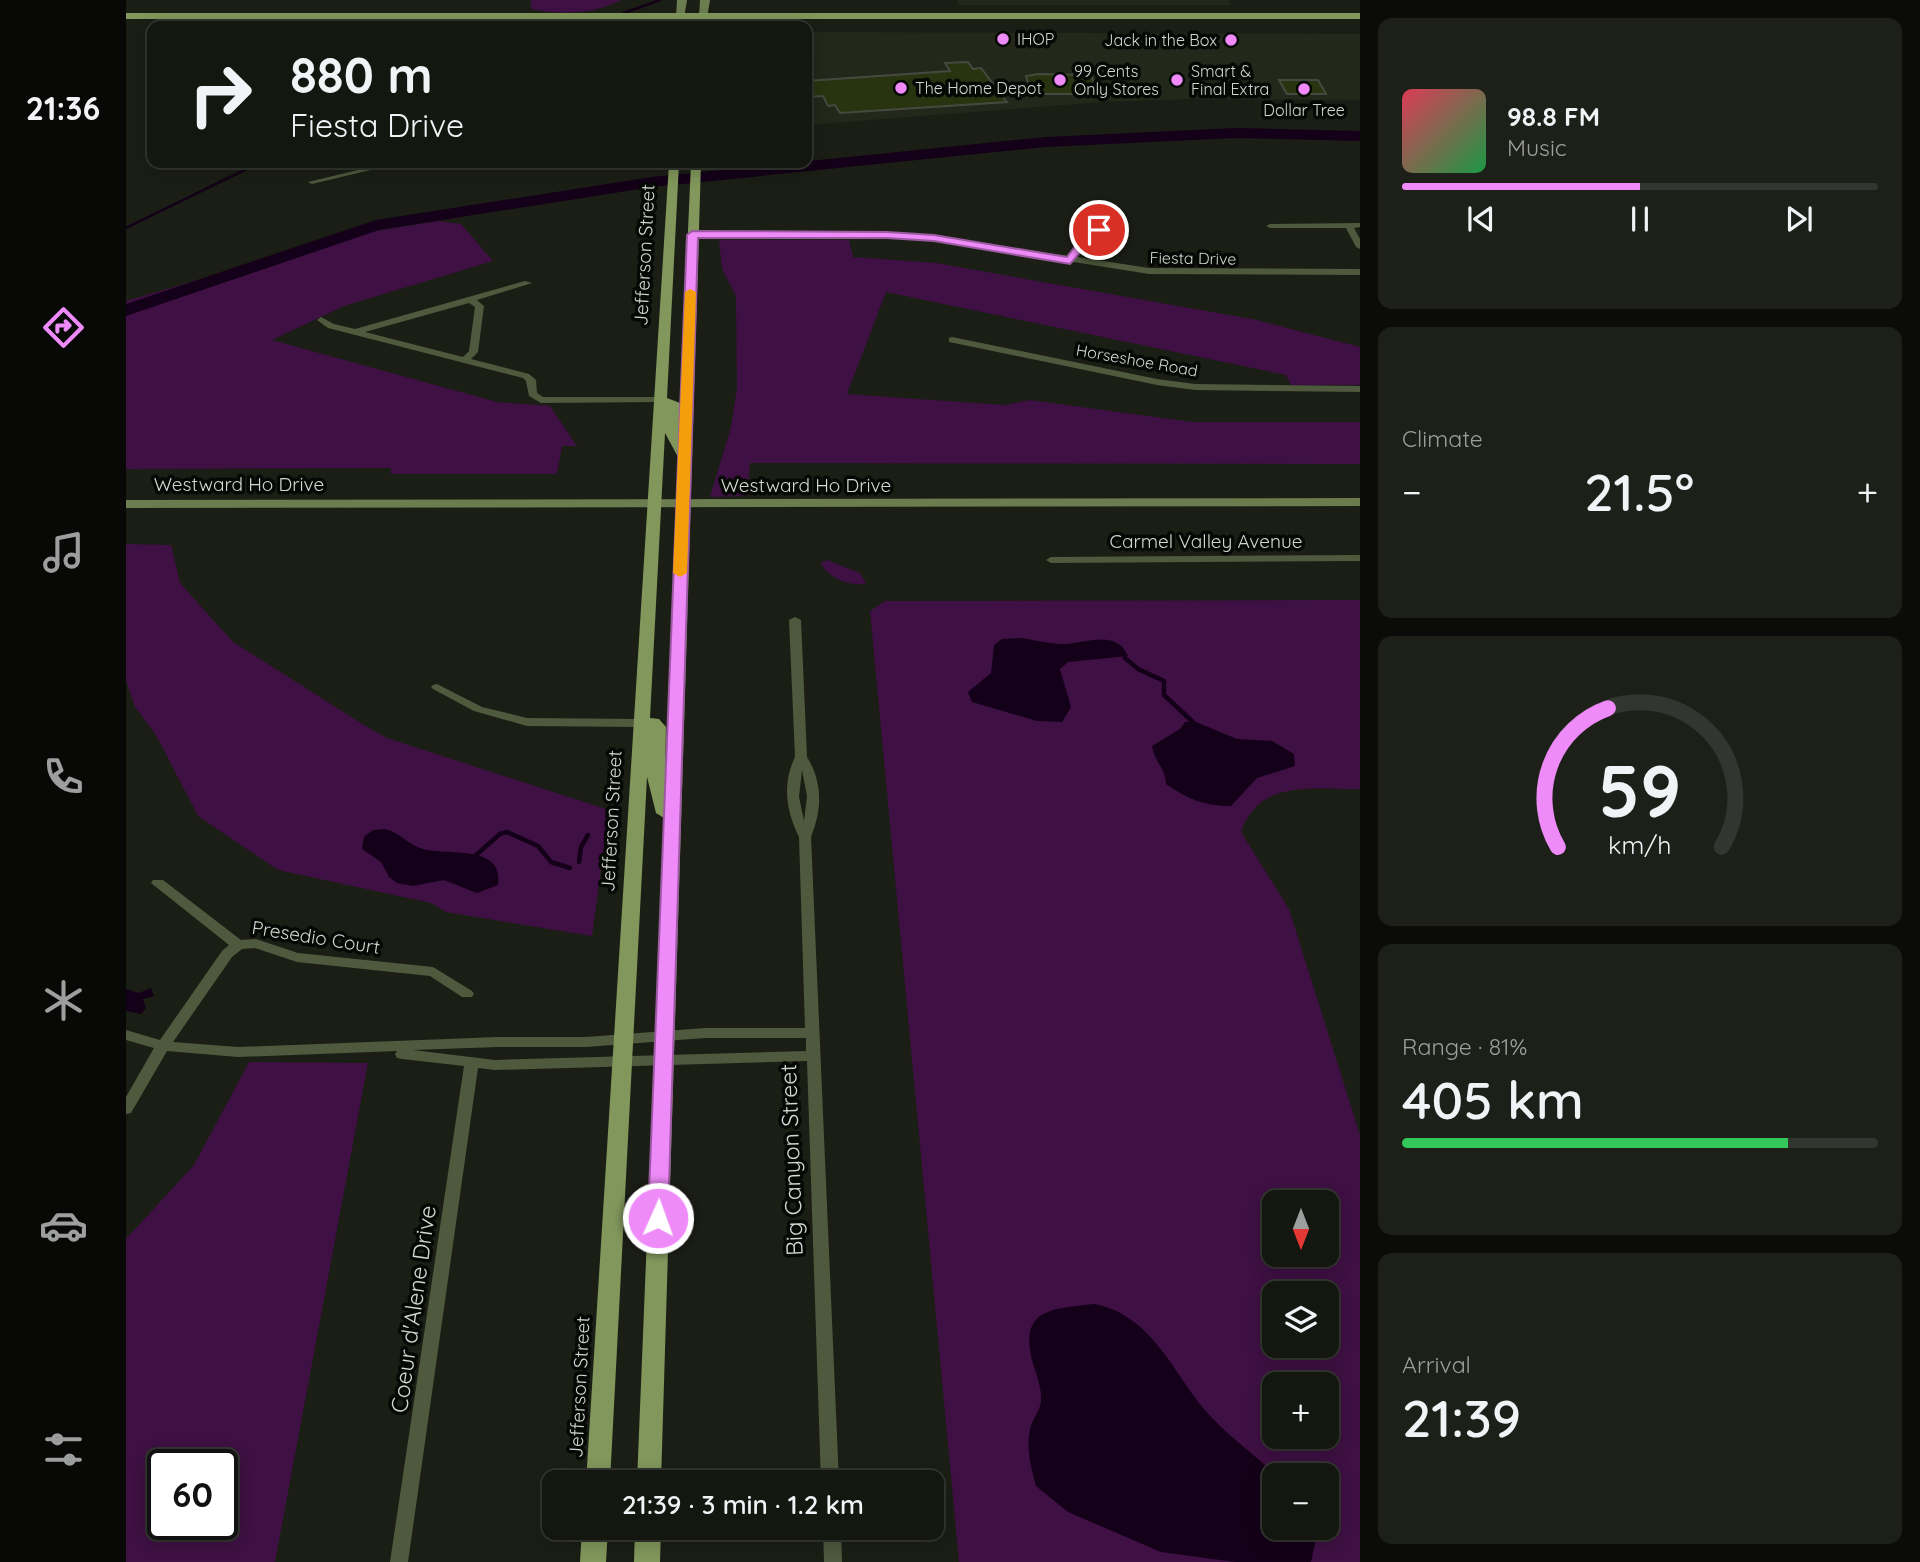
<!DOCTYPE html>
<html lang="en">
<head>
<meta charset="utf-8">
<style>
	body { margin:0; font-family:Quicksand,sans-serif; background:#1d1f19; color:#f1f3f6; height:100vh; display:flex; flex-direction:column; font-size:26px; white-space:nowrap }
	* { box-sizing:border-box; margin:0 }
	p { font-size:23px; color:#9d9f9f }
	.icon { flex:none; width:38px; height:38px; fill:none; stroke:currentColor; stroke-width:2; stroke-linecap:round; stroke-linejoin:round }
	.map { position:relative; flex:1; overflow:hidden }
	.sheet { display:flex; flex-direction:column; gap:18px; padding:18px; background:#0b0c09; width:560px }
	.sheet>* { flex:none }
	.guide { position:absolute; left:21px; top:21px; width:665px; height:147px; border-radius:14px; box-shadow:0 4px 18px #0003,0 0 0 2px #333530; background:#141610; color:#f1f3f6; overflow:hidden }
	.needle { width:46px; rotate:180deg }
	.fabs { position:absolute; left:1136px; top:1190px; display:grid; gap:14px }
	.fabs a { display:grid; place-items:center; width:77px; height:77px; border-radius:14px; background:#141610; box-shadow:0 4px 18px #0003,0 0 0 2px #333530; font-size:35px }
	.speed { position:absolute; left:21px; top:1449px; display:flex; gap:14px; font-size:35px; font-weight:700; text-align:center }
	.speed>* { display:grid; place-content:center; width:91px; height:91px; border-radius:50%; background:#141610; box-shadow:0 4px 18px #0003,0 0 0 2px #333530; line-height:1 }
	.speed .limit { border:4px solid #111; border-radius:10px; background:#fff; color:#111 }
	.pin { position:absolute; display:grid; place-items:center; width:60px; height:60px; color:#fff; margin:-30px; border:4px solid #fff; border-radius:50%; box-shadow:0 2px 7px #0007 }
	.me { position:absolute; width:77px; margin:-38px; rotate:2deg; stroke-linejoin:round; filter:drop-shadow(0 0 5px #0008) }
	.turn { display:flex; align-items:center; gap:24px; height:147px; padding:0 28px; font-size:32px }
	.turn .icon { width:91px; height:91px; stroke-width:2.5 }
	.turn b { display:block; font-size:49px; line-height:60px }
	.big { font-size:52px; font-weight:600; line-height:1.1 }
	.sheet .tile { flex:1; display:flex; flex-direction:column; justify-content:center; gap:10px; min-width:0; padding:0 24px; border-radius:14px; background:#1d1f19 }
	.sheet .dial { align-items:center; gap:0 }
	.dial svg { height:182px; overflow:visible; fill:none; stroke:#333530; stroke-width:7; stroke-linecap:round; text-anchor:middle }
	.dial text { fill:#f1f3f6; stroke:none }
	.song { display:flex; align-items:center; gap:21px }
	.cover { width:84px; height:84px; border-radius:10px; background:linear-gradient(135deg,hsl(350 70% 55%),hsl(140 70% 35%)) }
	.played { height:7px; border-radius:4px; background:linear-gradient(90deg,#ee8bf8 50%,#333530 50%) }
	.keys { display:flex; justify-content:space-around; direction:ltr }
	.heat { display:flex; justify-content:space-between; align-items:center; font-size:38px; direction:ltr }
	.charge { height:10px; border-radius:5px; background:linear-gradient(90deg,#34c759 81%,#333530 0) }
	.trip { position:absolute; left:416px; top:1470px; width:402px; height:70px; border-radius:14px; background:#141610; box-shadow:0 4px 18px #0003,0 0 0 2px #333530; font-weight:600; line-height:70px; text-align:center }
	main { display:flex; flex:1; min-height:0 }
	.tabs { display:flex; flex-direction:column; width:126px; justify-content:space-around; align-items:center; background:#080906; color:#9d9f9f }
	.tabs .icon { width:49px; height:49px }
	.tabs .on { color:#ee8bf8 }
	.tabs b { font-size:32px; color:#f1f3f6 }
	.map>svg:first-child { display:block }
</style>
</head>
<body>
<main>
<nav class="tabs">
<b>21:36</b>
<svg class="icon on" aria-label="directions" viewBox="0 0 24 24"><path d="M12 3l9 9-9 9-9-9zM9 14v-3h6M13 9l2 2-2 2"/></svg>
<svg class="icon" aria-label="music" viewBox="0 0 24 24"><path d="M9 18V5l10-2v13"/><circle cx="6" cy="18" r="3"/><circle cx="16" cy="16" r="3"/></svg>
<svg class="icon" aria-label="phone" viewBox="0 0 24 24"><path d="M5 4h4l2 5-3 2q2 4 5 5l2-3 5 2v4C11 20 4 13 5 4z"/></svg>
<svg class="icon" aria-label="climate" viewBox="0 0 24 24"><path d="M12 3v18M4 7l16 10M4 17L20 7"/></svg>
<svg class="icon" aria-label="car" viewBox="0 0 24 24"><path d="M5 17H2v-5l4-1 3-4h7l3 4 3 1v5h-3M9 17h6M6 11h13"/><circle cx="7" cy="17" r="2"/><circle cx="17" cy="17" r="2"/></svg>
<svg class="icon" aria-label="filters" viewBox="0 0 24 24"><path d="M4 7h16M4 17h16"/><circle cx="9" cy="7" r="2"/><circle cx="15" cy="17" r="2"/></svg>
</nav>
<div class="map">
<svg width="1234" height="1562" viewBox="0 0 1234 1562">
	<rect width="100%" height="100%" fill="#1b1e15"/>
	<g fill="#23281a">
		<polygon points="831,0 1102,0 1105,5 833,5"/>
		<polygon points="681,32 1234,34 1234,100 1065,99 976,102 681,125"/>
	</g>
	<g fill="#3e1043" fill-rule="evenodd">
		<path d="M405,0H495C466,15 436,15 405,9Z"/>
		<polygon points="313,221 335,224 367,261 218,306 146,340 371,402 424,406 451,446 436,446 431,474 265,474 265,468 0,469 0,301 225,235"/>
		<polygon points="593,240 723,240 727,257 810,263 1131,320 1234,347 1234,385 1165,385 1160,375 760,292 721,394 878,405 904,400 1066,422 1234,422 1234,464 624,463 621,496 584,497 605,427 611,388 610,296 596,269"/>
		<polygon points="0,544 45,545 54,583 107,642 238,725 261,738 483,810 466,936 320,912 305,903 152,870 72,816 30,735 9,707 0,680"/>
		<path d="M701,560L734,573L740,583C726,588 700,577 695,563Z"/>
		<path d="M1234,600V789C1188,790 1133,778 1115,832L1163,909L1234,1135V1562H833L744,611L759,601ZM1148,1202H1200V1255H1148ZM1148,1293H1200V1346H1148ZM1148,1384H1200V1437H1148ZM1148,1475H1200V1528H1148Z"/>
		<path d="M123,1062L242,1063L149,1562H0V1239L68,1165ZM37,1465H96V1524H37Z"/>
	</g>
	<g fill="#140018">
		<path d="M896,638C908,640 921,643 934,644C956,645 990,627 1002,656L942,662L934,669L945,707L936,722L911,721L846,702L842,692L865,673L868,645L876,639Z"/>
		<path d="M1059,722H1070L1111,739L1146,741L1168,754L1169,766L1131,778L1105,806C1079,806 1061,799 1040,784C1040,769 1028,761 1026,746L1054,729Z"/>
		<path d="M258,829C274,832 282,845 297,849C319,856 379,843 372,885L351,893L318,880L287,886L271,883L263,877L255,862L236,849L238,837L247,830Z"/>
		<polygon points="25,988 28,996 17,999 20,1008 15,1014 0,1011 0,989 13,993"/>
		<path d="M968,1304C1024,1314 1046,1370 1078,1409C1099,1434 1127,1453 1150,1475L1148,1528H1185L1189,1543L1185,1562H1109L1035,1552L942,1512L910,1486C905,1468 899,1445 905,1426C907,1418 914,1411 915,1401C916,1389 911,1376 907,1364C892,1309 924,1309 968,1304Z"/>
	</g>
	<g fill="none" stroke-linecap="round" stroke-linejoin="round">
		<g stroke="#140018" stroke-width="2.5">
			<polyline points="495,14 534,0"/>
			<polyline points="464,26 487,18"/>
			<polyline points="0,228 133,163"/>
		</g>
		<g stroke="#140018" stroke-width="4.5">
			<polyline points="999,658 1012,669 1038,681 1038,695 1067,722"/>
			<polyline points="350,855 374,834 381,832 412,846 425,862 444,868"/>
			<polyline points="453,862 455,847 462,835"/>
		</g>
		<polygon fill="#140018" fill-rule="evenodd" points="1110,128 1234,131 1234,141 1110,138 920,147 526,187 253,230 0,316 0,304 250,220 526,177 920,137"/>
	</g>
	<g fill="#28340f" stroke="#45493f" stroke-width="2">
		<polygon points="842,62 847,69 855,68 881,102 714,113 709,105 702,106 697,96 681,97 681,81 824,71 819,63"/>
		<polygon points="913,74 965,75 972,94 905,94 900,76"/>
		<polygon points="1153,80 1192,80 1200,94 1161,94"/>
	</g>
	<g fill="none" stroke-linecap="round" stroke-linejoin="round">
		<g fill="#4f593d" fill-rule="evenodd">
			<polygon points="261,163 274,163 186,184 182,182"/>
			<polygon points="1234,223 1234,227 1228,228 1234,239 1234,249 1230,247 1220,228 1144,228 1140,226 1144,224"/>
			<polygon points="970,228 977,230 965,239 951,257 1023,268 1234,269 1234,275 1023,274 948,262 944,264 940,261 808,240 761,237 566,237 562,235 566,233 761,233 808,236 943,256 959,235"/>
			<path d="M399,281L406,283L351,300L358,306L352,352L345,359L403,374L410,380L411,393L417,397H533L538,400L536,402L415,403L403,396L400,381L397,378L202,328L191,320L195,317L208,324L229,329ZM343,303L349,307L343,351L337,357L239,332Z"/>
			<polygon points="826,337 1031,379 1069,384 1234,386 1234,392 1069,390 1031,385 823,342 823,338"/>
			<polygon points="1234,555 1234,561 925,563 920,560 925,557"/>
			<path d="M669,617L675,620L681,757C697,783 696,809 685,837L713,1482H695L681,1061L369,1070L352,1068L282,1562H264L338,1066L276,1059L271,1058L269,1054L271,1051L112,1057L41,1051L5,1113L0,1114V1097L28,1048L0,1040V1030L34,1040L96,951L103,945L25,883L27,880H37L115,940L130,939L172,953L307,967L346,991L348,994L346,997H336L304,976L171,962L129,948L116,949L106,957L47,1042L112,1047L372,1037H460L579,1028H679L673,837C660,810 656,784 669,757L663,620ZM676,770L681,796L678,821L673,797ZM579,1038H680V1051L369,1060L287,1050L372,1047H460Z"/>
			<polygon points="311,684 356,707 401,718 515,719 521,723 515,727 401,726 348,711 307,689 305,687 307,685"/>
			<polygon points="697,1528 715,1528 716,1562 698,1562"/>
		</g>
		<g fill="#6b7c4f" fill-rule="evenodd">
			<polygon points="551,0 561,0 558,18 550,16"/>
			<polygon points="574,0 584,0 581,18 573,16"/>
			<polygon points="1234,498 1234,506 0,508 0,500"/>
		</g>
		<g fill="#81975b" fill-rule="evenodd">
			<rect x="0" y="13" width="1234" height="6"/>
			<path d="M543,163H553L541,398L554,403L553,433L565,163H575L535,1482H511L538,818L530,813L521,777L484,1482H460ZM539,433L552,457L539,779L540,727L533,719L524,718Z"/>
			<polygon points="456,1528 482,1528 480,1562 454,1562"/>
			<polygon points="509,1528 535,1528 534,1562 508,1562"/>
		</g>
	</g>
	<polygon fill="#ee8bf8" stroke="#9b5aa1" stroke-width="2" points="973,227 977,228 977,233 966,239 944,264 808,241 761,238 572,238 542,1218 539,1224 525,1224 522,1218 561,235 566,231 761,232 808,235 941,257 958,234"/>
	<polygon fill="#f59e0b" points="564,289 570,292 561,573 554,577 547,573 559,292"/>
	<g fill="#ee8bf8" stroke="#060805" stroke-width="2.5">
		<circle cx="877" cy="39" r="7"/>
		<circle cx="1105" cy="40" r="7"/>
		<circle cx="934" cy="80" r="7"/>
		<circle cx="1051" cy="80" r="7"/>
		<circle cx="775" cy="88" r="7"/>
		<circle cx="1178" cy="89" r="7"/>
	</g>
	<g text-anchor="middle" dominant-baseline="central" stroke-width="7" stroke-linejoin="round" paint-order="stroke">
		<g font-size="16" fill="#d4d7d1" stroke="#060805" text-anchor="start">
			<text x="891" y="39">IHOP</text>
			<text x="1091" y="40" text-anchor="end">Jack in the Box</text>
			<text x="948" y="71">99 Cents<tspan x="948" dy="18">Only Stores</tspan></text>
			<text x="1065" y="71">Smart &amp;<tspan x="1065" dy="18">Final Extra</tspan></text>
			<text x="789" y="88">The Home Depot</text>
			<text x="1178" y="110" text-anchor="middle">Dollar Tree</text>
		</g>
		<g font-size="16" fill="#d4d7d1" stroke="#060805">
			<text transform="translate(1067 258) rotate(1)">Fiesta Drive</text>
			<text transform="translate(1011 360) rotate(10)">Horseshoe Road</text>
		</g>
		<g font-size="19" fill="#d4d7d1" stroke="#060805">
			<text transform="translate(518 255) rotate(-87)">Jefferson Street</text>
			<text x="113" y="484">Westward Ho Drive</text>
			<text x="680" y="485">Westward Ho Drive</text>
			<text x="1080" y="541">Carmel Valley Avenue</text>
			<text transform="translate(485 821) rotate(-87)">Jefferson Street</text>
			<text transform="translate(190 937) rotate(9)">Presedio Court</text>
			<text transform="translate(453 1387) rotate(-87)">Jefferson Street</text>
		</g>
		<g font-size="23" fill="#d4d7d1" stroke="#060805">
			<text transform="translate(665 1160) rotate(-92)">Big Canyon Street</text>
			<text transform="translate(287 1309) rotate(-82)">Coeur d'Alene Drive</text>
		</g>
	</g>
</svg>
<div class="fabs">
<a><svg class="needle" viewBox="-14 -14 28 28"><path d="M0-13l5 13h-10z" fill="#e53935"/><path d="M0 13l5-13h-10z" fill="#9d9f9f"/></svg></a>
<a><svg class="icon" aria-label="layers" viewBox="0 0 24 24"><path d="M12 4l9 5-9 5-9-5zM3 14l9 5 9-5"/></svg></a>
<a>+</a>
<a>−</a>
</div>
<div class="speed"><div class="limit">60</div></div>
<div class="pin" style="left:973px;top:230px;background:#d93025"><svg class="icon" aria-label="arrive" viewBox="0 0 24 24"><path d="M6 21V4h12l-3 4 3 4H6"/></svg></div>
<svg class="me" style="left:532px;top:1218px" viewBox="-20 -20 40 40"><circle r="17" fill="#ee8bf8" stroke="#fff" stroke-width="3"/><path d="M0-11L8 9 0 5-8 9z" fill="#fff"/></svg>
<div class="trip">21:39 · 3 min · 1.2 km</div>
<div class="guide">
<div class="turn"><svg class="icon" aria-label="right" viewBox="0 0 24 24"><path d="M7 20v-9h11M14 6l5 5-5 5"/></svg><div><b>880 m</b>Fiesta Drive</div></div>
</div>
</div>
<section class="sheet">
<div class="tile">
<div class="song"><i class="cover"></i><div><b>98.8 FM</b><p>Music</p></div></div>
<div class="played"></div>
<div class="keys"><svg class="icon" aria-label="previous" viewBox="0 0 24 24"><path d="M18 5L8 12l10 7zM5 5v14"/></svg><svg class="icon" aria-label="pause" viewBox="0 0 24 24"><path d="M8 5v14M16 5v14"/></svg><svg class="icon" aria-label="next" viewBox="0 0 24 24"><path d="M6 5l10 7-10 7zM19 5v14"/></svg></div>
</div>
<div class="tile"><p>Climate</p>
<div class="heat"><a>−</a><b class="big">21.5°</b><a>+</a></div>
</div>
<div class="tile dial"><svg viewBox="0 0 100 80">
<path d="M14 69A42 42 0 1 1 86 69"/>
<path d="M14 69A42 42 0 0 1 36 8" stroke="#ee8bf8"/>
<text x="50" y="56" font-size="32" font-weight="700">59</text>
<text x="50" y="72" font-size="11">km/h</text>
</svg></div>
<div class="tile"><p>Range · 81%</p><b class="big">405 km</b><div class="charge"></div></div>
<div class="tile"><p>Arrival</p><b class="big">21:39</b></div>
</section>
</main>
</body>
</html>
